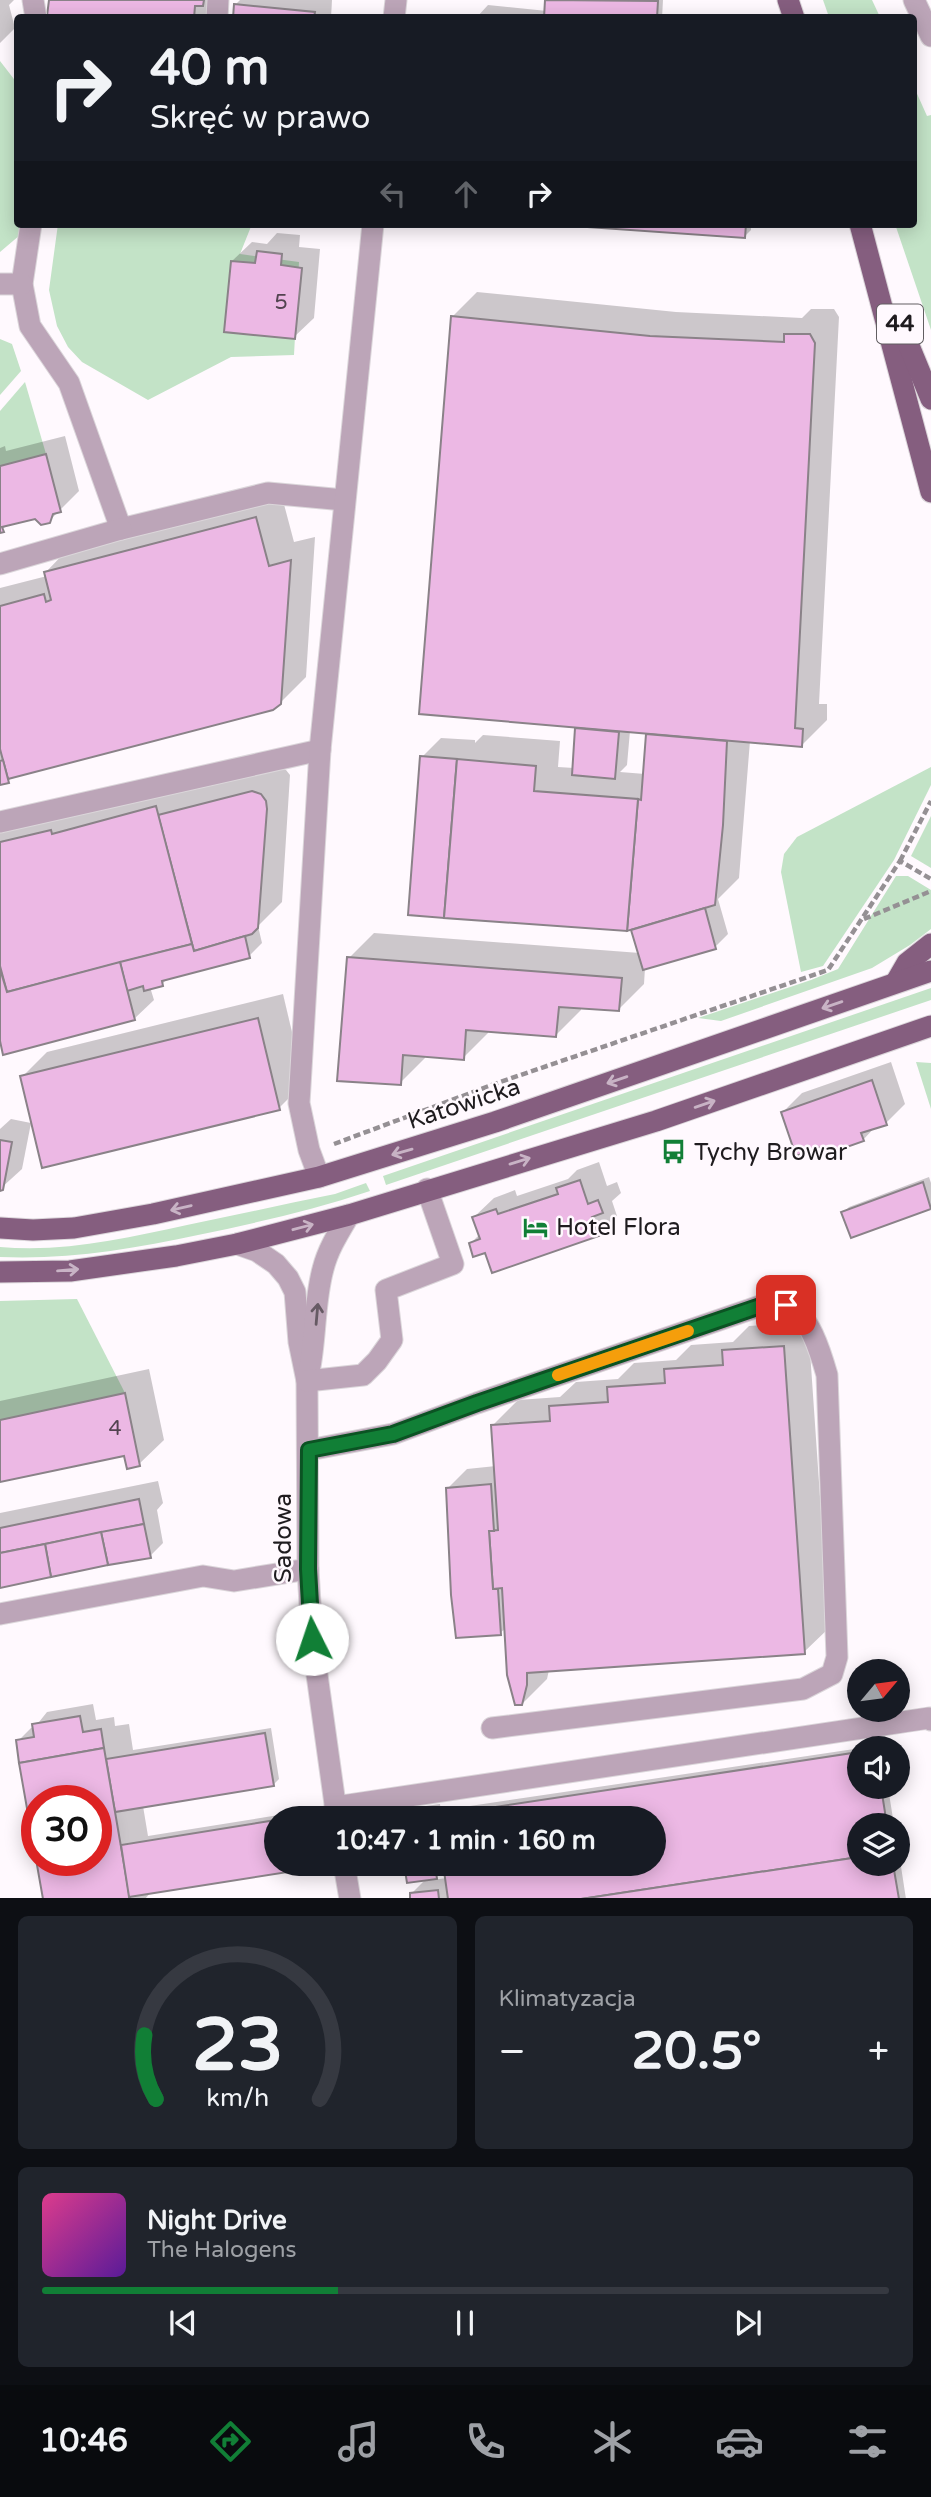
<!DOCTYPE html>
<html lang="pl">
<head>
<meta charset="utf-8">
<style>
	body { margin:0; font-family:"Varela Round",sans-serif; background:#20242c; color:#f1f3f6; height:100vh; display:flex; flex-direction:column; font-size:26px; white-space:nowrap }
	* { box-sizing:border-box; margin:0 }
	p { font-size:23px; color:#9ea1a6 }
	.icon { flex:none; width:38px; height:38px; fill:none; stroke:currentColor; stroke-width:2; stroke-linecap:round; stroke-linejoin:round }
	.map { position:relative; height:1898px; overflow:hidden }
	.sheet { display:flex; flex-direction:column; gap:18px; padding:18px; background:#0d0f14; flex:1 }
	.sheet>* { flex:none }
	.banner { position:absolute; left:14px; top:14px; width:903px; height:214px; border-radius:7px; box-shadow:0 4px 18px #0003; background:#171b24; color:#f1f3f6; overflow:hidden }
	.needle { width:46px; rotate:61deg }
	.buttons { position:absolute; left:847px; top:1659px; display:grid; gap:14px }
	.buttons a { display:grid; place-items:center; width:63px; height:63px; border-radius:50%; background:#171b24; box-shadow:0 4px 18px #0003; font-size:35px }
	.speed { position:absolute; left:21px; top:1785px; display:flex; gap:14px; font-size:35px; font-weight:700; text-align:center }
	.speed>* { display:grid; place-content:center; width:91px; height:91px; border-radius:50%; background:#171b24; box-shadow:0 4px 18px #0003; line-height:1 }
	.speed .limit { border:10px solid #d22; background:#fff; color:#111 }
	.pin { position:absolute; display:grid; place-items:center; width:60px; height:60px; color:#fff; margin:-30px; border-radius:14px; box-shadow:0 4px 10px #0006 }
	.me { position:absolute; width:77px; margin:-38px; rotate:356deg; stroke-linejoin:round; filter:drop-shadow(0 0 5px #0008) }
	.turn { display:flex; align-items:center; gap:24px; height:147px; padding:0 21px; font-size:32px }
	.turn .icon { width:91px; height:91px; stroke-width:2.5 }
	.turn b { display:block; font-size:49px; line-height:60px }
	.lanes { display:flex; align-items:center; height:66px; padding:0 21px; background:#0003; justify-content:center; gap:35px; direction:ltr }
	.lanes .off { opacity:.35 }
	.big { font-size:52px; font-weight:700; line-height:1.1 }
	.sheet .tile { flex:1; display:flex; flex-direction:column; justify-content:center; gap:10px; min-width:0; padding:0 24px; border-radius:10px; background:#20242c }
	.sheet .dial { align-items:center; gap:0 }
	.dial svg { height:182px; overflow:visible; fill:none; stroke:#363941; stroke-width:7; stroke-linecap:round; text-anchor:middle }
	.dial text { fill:#f1f3f6; stroke:none }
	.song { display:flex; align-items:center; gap:21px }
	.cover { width:84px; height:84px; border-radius:10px; background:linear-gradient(135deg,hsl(330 70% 55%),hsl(270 70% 35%)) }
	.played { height:7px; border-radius:4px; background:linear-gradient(90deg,#117f36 35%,#363941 35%) }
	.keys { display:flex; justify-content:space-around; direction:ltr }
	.heat { display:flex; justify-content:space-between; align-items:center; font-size:38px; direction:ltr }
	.sheet .tiles { flex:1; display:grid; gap:18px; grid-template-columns:1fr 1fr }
	.tile:last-child { grid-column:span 2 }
	.trip { position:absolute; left:264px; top:1806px; width:402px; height:70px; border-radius:35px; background:#171b24; box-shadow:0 4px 18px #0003; font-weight:700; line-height:70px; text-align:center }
	.dock { display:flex; height:112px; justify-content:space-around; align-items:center; background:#090b0e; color:#9ea1a6 }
	.dock .icon { width:49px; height:49px }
	.dock .current { color:#117f36 }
	.dock b { font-size:32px; color:#f1f3f6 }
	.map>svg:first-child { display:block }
</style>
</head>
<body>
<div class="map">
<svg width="931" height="1899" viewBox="0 0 931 1899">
	<rect width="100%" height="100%" fill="#fff9fe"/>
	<g fill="#c3e3c7">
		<polygon points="823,0 872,0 880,17 829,17"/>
		<polygon points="0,61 17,83 18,224 21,224 20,235 0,252"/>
		<polygon points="914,87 927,116 931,115 931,330 895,224 914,224"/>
		<polygon points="58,224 252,224 240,254 299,262 294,355 231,357 148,400 82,362 68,347 57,326 49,290"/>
		<polygon points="0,339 12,344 21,371 0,395"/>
		<polygon points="25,382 46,454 0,466 0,411"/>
		<polygon points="931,767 931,785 894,860 823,966 801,972 781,872 784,854 797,837"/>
		<polygon points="931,816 931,868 911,856"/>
		<polygon points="896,876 908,876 931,890 931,929 910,945 872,968 721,1021 698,1018 811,980 838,969"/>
		<polygon points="931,988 931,1000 386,1185 383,1176"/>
		<polygon points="916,1062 931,1063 931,1109"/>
		<path d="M366,1183L370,1191C313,1210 256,1223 198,1235C133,1249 66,1260 0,1257V1247C63,1253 126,1238 187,1225C236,1215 285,1204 335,1194Z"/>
		<polygon points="77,1299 125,1393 0,1420 0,1301"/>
	</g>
	<g fill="#0003" fill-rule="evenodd">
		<polygon points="0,0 14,0 9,5 15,28 0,43"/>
		<polygon points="51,0 212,0 211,9 203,18 84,18 49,14"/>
		<polygon points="240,0 332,0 331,18 234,18 236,4"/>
		<polygon points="547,0 663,0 662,18 476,18 488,5 547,11"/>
		<polygon points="550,224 751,224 751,230 745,236"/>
		<polygon points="277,233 300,235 299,247 320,249 314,318 294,337 232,261 252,242 267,244"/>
		<path d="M477,292L676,312L802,318L811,309H834L839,317L819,704H827V720L802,745L750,741L739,878L718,899L728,934L715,947L645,968L644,984L619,1009L581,1006V1010L556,1035L488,1030V1033L463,1058L425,1055V1058L400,1083L349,958L374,933L640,953L633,928L422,757L441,738L475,740V743L483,735L560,741L558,767L574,768L577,729L579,726L452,317ZM630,731L648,732L645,774L620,772L627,765Z"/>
		<polygon points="65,436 79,491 49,521 35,517 10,523 0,531 0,448 5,446 6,451"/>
		<polygon points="281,493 294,542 315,537 306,677 280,703 14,775 8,781 0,783 0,588 47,576 46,572 70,547"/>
		<polygon points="277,767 286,770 290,775 282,902 258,926 262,943 249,956 168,978 162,984 150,987 154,1000 134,1019 0,1033 0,823"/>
		<polygon points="283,994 304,1083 279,1108 22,1077 47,1052"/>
		<polygon points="891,1062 905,1104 886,1123 876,1126 863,1140 822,1145 783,1112 802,1093"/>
		<polygon points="11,1119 31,1123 22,1169 0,1189 0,1129"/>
		<polygon points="599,1162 607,1186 617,1182 621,1193 612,1201 617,1216 598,1235 486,1251 471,1243 480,1234 474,1217 494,1198 515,1190 517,1196 568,1179 577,1170"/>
		<polygon points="929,1177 931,1183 931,1207 852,1236 843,1213 849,1207"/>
		<polygon points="808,1322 829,1628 804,1652 549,1670 547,1679 522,1704 506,1628 500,1633 448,1488 467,1469 496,1466 493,1425 518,1400 560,1397 576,1382 618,1379 634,1363 676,1360 691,1345 733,1342 749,1326"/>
		<polygon points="149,1369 164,1440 139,1464 125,1454 0,1480 0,1401"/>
		<polygon points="158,1481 163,1503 157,1510 163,1543 150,1556 0,1586 0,1513"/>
		<polygon points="93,1704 96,1720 114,1717 115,1726 129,1724 133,1750 271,1728 279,1779 273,1785 143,1806 148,1836 285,1814 286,1818 276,1818 276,1864 293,1864 287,1870 152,1891 145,1899 45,1899 96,1860 96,1801 18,1741 31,1728 35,1727 47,1712"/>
		<path d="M881,1745L882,1748H859V1787H888L894,1825H859V1864H898V1847L906,1899H412L411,1894L427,1878L409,1881L406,1864H654V1818H402L412,1808L440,1804L441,1812L443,1810ZM445,1868L446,1878L433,1880Z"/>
	</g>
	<g fill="#ecb8e4" stroke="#8a8288" stroke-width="2" fill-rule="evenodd">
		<polygon points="49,0 204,0 203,6 195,6 194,18 47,16"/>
		<polygon points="545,0 658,1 657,18 544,18"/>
		<polygon points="234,4 315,12 314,18 233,18"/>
		<polygon points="544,224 746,224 745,238"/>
		<polygon points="257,251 282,254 281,265 302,268 295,339 224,332 231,261 255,263"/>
		<polygon points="451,316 650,336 784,342 784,334 810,334 815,343 795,728 803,729 802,747 419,714"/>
		<polygon points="46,454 61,512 53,514 50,523 41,525 35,519 2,527 4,532 0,533 0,466"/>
		<polygon points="256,517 269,566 291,560 281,704 273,710 8,779 0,749 0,606 44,594 46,602 51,600 44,572"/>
		<polygon points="575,728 619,732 615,779 572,775"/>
		<polygon points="646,734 727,741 723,825 715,905 627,931 638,799 641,800"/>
		<polygon points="420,756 457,759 444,918 408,915"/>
		<polygon points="457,759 536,766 534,791 638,799 627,931 444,918"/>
		<polygon points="3,760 9,783 0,785 0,761"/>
		<polygon points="252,791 261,794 266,801 267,809 258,928 252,934 194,951 158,815"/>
		<polygon points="156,806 192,944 7,992 0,966 0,842 51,830 52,834"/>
		<polygon points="705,908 716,949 643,970 631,930"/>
		<polygon points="245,936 250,958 162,981 163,986 144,991 143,986 127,991 120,962 192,944 194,951"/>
		<polygon points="347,957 622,978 619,1011 559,1007 556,1037 466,1030 464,1060 403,1055 401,1085 337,1081"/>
		<polygon points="120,962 135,1020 3,1055 0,1041 0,969 7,992"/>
		<polygon points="258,1018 280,1110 42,1168 20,1076"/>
		<polygon points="872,1080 887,1125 861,1133 864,1141 824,1155 821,1147 796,1156 781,1112"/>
		<polygon points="0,1140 12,1142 3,1190 0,1191"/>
		<polygon points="580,1180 588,1204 598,1200 603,1213 592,1217 599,1236 492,1273 485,1253 473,1257 469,1243 480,1239 472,1217 496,1209 498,1214 558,1194 556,1188"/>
		<polygon points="923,1182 931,1209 851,1238 841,1212"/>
		<polygon points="784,1346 805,1654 527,1673 527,1685 522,1705 515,1705 507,1675 502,1588 493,1589 489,1531 498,1530 491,1425 550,1421 549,1406 608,1402 607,1387 665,1383 664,1369 723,1365 722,1350"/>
		<polygon points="125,1393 140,1466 127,1469 124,1456 0,1482 0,1420"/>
		<polygon points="491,1484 494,1531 489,1531 493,1589 498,1589 501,1635 456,1638 451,1595 446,1488"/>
		<polygon points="139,1499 144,1524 0,1553 0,1528"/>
		<polygon points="144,1524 151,1558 108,1565 101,1532"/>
		<polygon points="101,1532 108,1565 51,1577 45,1544"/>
		<polygon points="45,1544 51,1577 0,1588 0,1553"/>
		<polygon points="80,1716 83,1732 101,1729 104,1748 19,1763 16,1740 34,1737 32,1724"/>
		<polygon points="265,1733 274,1786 115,1812 106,1759"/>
		<path d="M104,1748L130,1899H43L19,1763ZM37,1801H96V1860H37Z"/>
		<polygon points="859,1752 859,1787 881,1787 887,1825 859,1825 859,1857 581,1899 448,1899 443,1864 654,1864 654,1818 436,1818 436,1816"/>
		<polygon points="276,1820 276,1864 287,1864 288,1872 129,1897 121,1845"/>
		<polygon points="859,1857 859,1864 893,1864 899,1899 581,1899"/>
		<polygon points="404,1864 435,1864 437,1879 407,1883"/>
		<polygon points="438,1890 439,1899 410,1899 410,1893"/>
	</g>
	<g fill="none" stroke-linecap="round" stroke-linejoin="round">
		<defs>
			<g id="minor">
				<polyline points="33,0 36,18"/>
				<polyline points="914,0 931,36"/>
				<polyline points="217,18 218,0"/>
				<polyline points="394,18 396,0"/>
				<polyline points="31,224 22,284 30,326 69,383 121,529 268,493 344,500"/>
				<polyline points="0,284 22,284"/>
				<polyline points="0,564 121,529"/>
				<polyline points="0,822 320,750"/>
				<polyline points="319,1177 309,1150 299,1103 320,750 373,224"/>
				<polyline points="237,1244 257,1251 276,1264 288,1278 295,1292 299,1342 307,1381 308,1569 312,1639 337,1818"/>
				<path d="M309,1372C316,1338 314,1302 323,1269C328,1249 339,1232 349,1215"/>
				<polyline points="307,1381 363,1375 377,1361 392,1340 386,1290 453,1264 427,1189"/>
				<path d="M309,1450L393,1434L477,1403L769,1303C774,1304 781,1303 786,1305C809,1312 821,1354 827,1375L837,1657L832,1674L803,1689L492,1728"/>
				<polyline points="0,1614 203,1576 234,1581 308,1569"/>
				<polyline points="335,1807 929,1718 931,1720"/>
				<polyline points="344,1864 350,1899"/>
			</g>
			<g id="major">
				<polyline points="788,0 794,18"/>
				<polyline points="860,224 931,492"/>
				<polyline points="898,319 931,399"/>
				<polyline points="896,982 907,963 931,944"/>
				<polyline points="0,1228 33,1230 74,1228 153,1214 319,1177 495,1122 931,971"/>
				<polyline points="0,1272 70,1271 176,1256 237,1244 349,1215 656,1121 931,1026"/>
			</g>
		</defs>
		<use href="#minor" stroke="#dbd6da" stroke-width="23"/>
		<use href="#major" stroke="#dbd6da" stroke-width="23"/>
		<g stroke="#959094" stroke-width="4.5" stroke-dasharray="7 3.5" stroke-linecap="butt">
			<polyline points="900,861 931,801"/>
			<polyline points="864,919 931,891"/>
			<polyline points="334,1144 500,1082 828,970 900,861 931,879"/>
		</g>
		<use href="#minor" stroke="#bca5b8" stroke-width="21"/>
		<use href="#major" stroke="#855e7f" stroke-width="21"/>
	</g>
	<defs><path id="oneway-shaft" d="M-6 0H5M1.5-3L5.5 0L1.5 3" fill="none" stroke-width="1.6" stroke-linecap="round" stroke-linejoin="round" transform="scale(1.75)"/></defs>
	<g stroke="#c8b3c5">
		<use href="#oneway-shaft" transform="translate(832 1005) rotate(161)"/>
		<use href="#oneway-shaft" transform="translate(617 1080) rotate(161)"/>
		<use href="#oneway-shaft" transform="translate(705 1104) rotate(-19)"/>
		<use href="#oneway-shaft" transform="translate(402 1152) rotate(164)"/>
		<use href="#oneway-shaft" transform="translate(520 1161) rotate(-17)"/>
		<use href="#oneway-shaft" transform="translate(181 1208) rotate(167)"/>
		<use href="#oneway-shaft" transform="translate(303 1227) rotate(-15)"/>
		<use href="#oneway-shaft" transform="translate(68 1270) rotate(-5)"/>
	</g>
	<use stroke="#665a64" href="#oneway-shaft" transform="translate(317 1314) rotate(-85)"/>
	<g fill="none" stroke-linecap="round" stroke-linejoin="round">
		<defs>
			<polyline id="route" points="312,1639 308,1569 309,1450 393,1434 477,1403 769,1303 786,1305"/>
		</defs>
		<use href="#route" stroke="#0b5323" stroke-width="18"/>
		<use href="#route" stroke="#117f36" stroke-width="12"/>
		<polyline stroke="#f59e0b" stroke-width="12" points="558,1375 688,1331"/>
	</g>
	<defs>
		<symbol id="bus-bare" viewBox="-9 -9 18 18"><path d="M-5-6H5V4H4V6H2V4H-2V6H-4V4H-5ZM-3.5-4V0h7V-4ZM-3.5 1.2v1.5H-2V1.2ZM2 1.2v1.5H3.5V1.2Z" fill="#117f36" stroke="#fff9fe" stroke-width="2.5" paint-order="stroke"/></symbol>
		<symbol id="hotel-bare" viewBox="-9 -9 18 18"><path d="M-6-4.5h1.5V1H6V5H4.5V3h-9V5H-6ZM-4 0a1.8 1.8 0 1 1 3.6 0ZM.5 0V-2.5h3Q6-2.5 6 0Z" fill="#117f36" stroke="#fff9fe" stroke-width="2.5" paint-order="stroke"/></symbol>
	</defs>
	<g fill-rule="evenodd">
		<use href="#bus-bare" x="656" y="1134" width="35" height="35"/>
		<use href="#hotel-bare" x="518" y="1210" width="35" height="35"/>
	</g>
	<g text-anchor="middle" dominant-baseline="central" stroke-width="5" stroke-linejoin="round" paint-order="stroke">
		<g font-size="21" fill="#524350">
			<text x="281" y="302">5</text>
			<text x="115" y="1428">4</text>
		</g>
		<rect fill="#fff9fe" stroke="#625e62" stroke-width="2" x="877" y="304.5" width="46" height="39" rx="5"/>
		<g font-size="23" font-weight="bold" fill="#1f1c1f">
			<text x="900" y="324">44</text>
		</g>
		<g font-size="24" fill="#1f1c1f" stroke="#fff9fe">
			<text transform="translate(464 1104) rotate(-18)">Katowicka</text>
			<text transform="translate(283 1538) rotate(-90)">Sadowa</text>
		</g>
		<g font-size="24" fill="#1f1c1f" stroke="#fff9fe" text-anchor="start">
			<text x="694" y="1152">Tychy Browar</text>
			<text x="556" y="1227">Hotel Flora</text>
		</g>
	</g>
</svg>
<div class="buttons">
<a><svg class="needle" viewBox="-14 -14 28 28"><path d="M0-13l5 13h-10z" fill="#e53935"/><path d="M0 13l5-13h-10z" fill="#9ea1a6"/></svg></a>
<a><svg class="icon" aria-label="sound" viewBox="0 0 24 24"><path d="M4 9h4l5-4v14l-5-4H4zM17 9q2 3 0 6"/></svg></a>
<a><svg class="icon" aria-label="layers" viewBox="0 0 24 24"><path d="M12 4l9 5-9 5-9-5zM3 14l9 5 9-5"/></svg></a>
</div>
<div class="speed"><div class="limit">30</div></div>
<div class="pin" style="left:786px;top:1305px;background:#d93025"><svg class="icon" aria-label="arrive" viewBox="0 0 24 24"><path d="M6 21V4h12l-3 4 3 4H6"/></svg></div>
<svg class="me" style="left:312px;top:1639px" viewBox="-20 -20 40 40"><circle r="19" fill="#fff"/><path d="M0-13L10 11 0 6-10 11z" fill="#117f36"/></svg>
<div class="trip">10:47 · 1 min · 160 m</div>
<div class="banner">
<div class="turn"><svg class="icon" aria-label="right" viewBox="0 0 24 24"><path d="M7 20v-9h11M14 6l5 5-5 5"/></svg><div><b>40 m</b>Skręć w prawo</div></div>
<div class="lanes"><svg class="icon off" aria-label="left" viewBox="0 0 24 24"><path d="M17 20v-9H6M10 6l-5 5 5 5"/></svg><svg class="icon off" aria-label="ahead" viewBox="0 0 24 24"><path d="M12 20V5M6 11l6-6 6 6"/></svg><svg class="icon" aria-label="right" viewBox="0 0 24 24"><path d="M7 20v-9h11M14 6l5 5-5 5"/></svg></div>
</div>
</div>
<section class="sheet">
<div class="tiles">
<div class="tile dial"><svg viewBox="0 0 100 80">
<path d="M14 69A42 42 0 1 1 86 69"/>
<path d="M14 69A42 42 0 0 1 9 41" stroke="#117f36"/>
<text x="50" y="56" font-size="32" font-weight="700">23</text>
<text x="50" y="72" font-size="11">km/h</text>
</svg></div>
<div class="tile"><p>Klimatyzacja</p>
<div class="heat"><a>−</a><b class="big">20.5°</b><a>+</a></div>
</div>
<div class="tile">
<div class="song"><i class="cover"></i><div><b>Night Drive</b><p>The Halogens</p></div></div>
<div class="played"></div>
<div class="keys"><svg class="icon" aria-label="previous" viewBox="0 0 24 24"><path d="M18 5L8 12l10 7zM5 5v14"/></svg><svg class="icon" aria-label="pause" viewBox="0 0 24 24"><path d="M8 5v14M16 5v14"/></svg><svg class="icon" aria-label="next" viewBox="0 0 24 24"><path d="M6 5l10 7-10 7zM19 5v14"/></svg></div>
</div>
</div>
</section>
<nav class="dock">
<b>10:46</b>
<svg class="icon current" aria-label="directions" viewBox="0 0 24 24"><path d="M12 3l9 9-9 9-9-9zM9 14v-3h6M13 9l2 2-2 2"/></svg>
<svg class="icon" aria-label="music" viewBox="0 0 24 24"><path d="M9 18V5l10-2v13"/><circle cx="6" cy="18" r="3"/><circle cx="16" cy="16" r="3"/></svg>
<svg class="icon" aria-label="phone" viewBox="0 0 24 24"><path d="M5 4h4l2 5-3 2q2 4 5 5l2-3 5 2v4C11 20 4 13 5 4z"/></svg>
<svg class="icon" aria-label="climate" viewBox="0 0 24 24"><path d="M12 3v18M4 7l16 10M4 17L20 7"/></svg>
<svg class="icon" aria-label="car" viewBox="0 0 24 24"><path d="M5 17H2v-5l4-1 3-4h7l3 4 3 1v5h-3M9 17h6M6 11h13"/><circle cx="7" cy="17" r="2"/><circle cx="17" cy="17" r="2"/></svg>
<svg class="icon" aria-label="filters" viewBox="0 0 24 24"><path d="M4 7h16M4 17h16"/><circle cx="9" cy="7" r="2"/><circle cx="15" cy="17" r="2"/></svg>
</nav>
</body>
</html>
